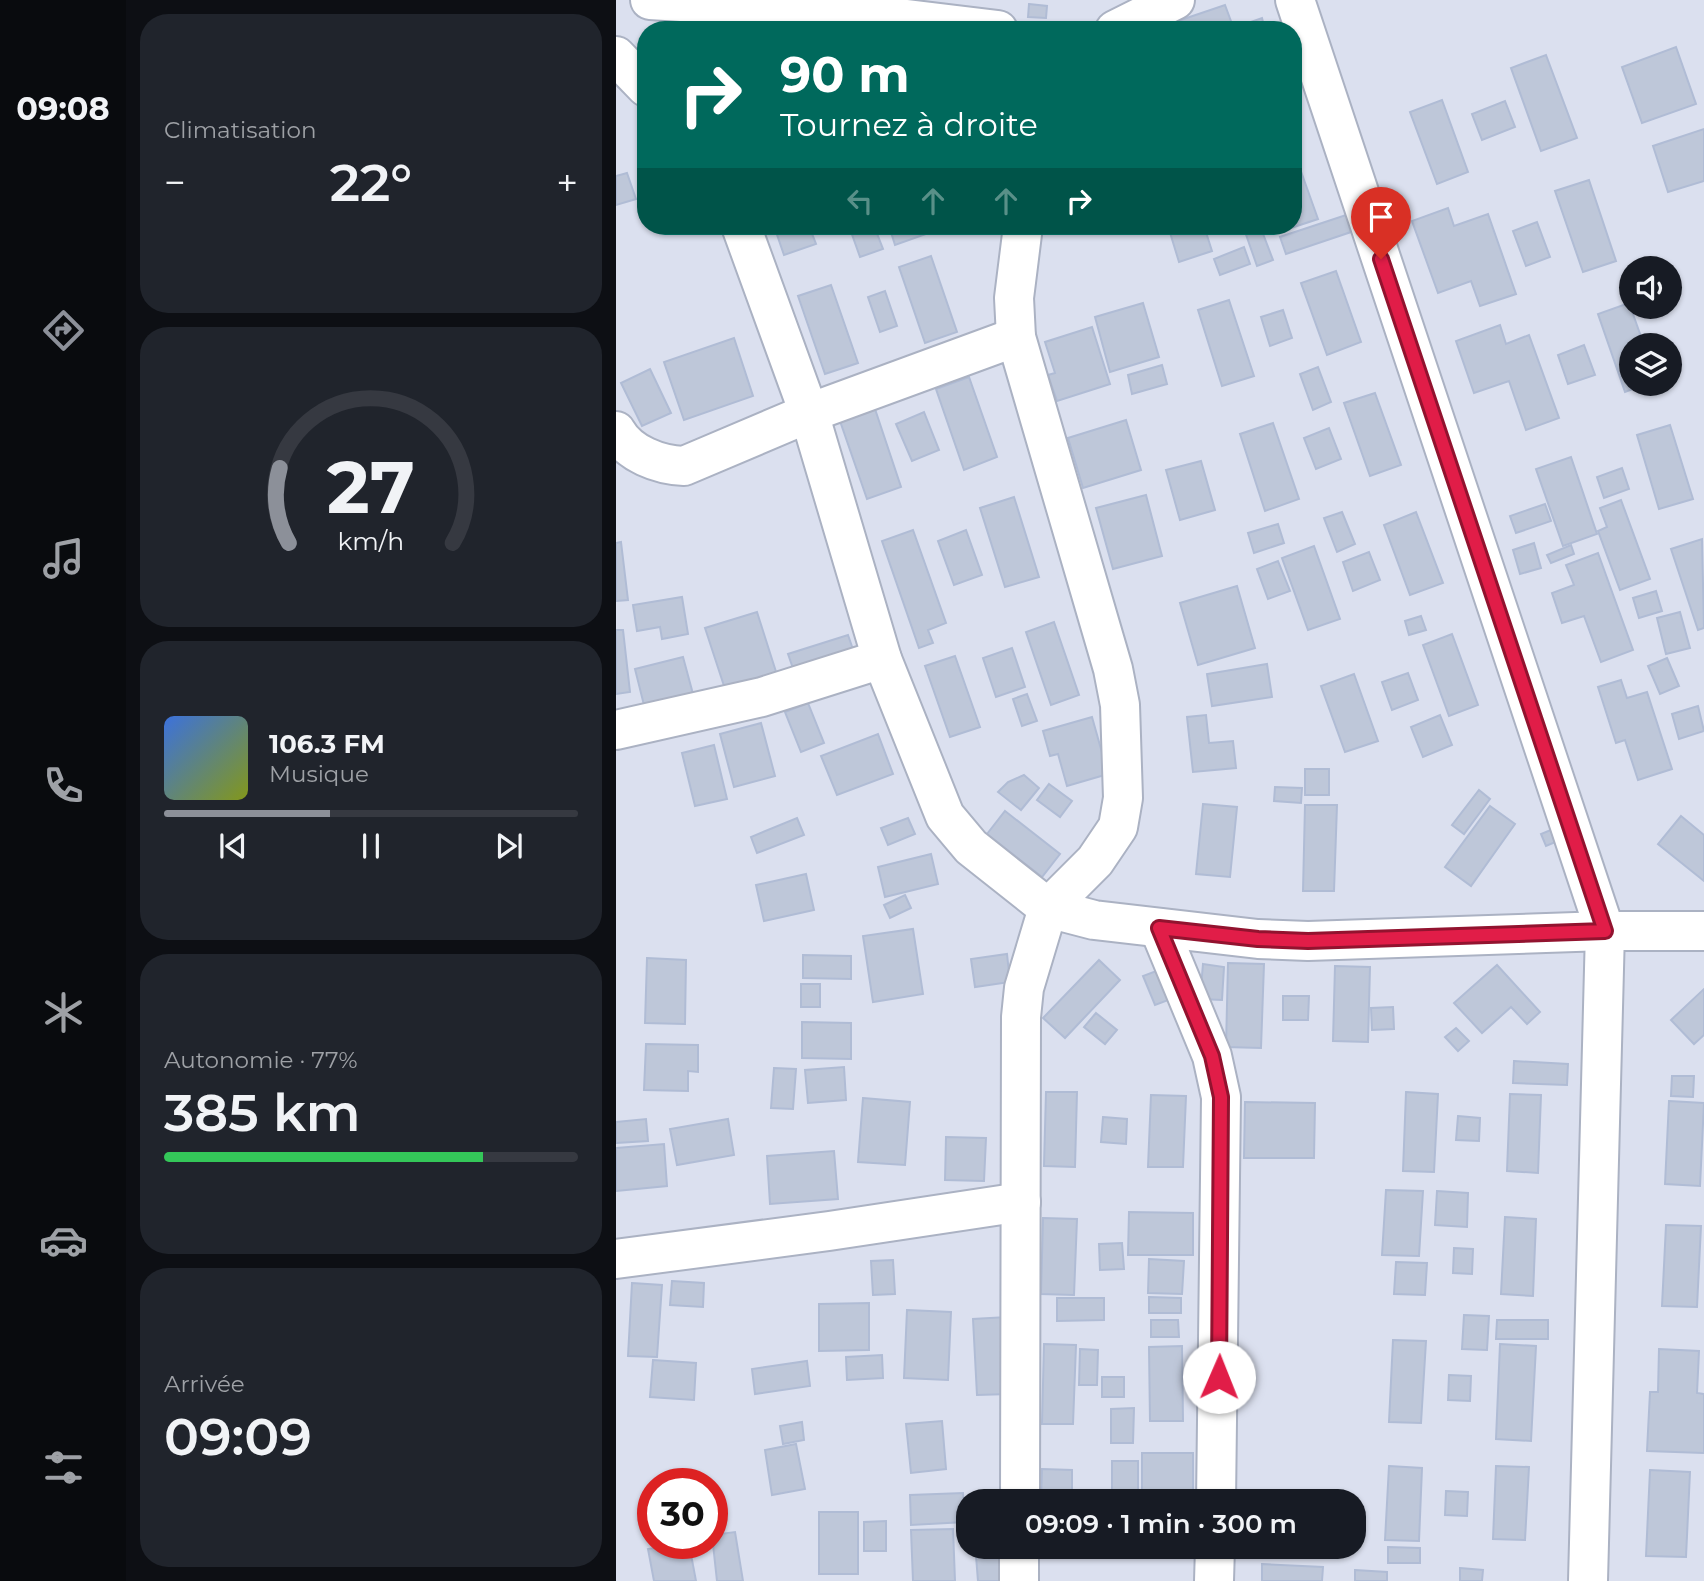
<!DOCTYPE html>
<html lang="fr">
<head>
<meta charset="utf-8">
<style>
	body { margin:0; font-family:Montserrat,sans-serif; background:#20242c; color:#f1f3f6; height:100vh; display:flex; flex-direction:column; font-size:26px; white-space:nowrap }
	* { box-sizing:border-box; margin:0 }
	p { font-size:23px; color:#9ea1a6 }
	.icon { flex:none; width:38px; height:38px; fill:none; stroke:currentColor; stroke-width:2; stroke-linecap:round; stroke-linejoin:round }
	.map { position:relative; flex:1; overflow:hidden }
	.details { display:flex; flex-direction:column; gap:14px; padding:14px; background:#0d0f14; width:490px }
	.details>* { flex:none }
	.guide { position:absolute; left:21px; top:21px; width:665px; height:214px; border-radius:28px; box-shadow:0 2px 5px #0004; background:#00695c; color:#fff; overflow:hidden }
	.fabs { position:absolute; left:1003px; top:256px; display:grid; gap:14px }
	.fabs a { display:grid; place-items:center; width:63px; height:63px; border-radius:50%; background:#171b24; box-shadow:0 2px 5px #0004; font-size:35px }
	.speed { position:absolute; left:21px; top:1468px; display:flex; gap:14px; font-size:35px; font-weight:700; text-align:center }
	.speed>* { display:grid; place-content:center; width:91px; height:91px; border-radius:50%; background:#171b24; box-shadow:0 2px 5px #0004; line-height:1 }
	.speed .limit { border:10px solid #d22; background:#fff; color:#111 }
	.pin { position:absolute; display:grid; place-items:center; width:60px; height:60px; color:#fff; margin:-72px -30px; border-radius:50% 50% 50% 0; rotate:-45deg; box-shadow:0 0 7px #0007 }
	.pin .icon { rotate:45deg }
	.me { position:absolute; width:77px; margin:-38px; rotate:1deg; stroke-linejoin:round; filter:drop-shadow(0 0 5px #0008) }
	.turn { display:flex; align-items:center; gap:24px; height:147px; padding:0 28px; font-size:32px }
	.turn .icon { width:91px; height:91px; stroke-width:2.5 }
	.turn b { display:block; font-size:49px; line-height:60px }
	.lanes { display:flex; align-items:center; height:66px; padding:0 28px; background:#0003; justify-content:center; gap:35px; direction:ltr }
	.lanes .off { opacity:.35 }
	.big { font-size:52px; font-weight:600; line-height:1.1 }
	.details .tile { flex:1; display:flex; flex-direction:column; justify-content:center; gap:10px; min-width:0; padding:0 24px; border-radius:28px; background:#20242c }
	.details .dial { align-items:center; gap:0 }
	.dial svg { height:182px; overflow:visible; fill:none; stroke:#363941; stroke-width:7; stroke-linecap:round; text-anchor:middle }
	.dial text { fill:#f1f3f6; stroke:none }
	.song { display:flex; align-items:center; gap:21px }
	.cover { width:84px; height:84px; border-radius:10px; background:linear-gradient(135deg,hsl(220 70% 55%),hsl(70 70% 35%)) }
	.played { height:7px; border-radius:4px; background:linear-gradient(90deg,#8c9099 40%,#363941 40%) }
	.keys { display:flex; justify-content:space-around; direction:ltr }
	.heat { display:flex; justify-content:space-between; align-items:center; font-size:38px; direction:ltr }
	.charge { height:10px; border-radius:5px; background:linear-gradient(90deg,#34c759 77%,#363941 0) }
	.trip { position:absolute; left:340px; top:1489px; width:410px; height:70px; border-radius:28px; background:#171b24; box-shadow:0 2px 5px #0004; font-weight:600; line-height:70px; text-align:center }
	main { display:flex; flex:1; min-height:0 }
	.tabs { display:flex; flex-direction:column; width:126px; justify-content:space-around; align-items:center; background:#090b0e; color:#9ea1a6 }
	.tabs .icon { width:49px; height:49px }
	.tabs .selected { color:#8c9099 }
	.tabs b { font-size:32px; color:#f1f3f6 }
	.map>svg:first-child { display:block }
</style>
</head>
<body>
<main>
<nav class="tabs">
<b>09:08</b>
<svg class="icon selected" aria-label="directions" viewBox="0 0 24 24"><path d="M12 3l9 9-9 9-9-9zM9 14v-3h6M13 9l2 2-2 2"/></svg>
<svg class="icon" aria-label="music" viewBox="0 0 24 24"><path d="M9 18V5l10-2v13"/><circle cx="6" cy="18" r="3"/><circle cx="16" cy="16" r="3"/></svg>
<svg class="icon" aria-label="phone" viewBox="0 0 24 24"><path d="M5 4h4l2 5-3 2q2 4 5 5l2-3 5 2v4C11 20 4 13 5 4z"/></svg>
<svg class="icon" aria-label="climate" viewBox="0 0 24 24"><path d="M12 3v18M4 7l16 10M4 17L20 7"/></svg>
<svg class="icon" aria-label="car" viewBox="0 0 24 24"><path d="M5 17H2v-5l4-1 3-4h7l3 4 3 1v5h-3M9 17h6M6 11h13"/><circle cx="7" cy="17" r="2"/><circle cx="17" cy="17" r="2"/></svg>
<svg class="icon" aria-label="filters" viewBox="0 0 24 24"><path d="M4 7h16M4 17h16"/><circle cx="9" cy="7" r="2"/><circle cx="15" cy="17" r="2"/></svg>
</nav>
<section class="details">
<div class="tile"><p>Climatisation</p>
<div class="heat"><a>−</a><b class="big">22°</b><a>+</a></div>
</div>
<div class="tile dial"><svg viewBox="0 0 100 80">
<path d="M14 69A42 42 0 1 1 86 69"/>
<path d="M14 69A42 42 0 0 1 10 36" stroke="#8c9099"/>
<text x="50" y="56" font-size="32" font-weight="700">27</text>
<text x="50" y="72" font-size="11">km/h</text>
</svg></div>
<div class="tile">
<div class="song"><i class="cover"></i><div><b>106.3 FM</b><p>Musique</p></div></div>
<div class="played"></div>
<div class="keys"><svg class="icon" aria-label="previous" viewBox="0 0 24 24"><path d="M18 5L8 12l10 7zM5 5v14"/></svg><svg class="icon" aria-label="pause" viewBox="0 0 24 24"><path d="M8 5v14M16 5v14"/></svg><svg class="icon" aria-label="next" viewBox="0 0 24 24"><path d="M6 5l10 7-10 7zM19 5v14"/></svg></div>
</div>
<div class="tile"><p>Autonomie · 77%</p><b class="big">385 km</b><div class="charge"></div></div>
<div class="tile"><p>Arrivée</p><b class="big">09:09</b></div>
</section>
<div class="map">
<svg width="1088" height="1581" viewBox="0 0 1088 1581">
	<rect width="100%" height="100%" fill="#eaedf6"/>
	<path fill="#dbe0ef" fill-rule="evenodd" d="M0,0H1088V1581H0ZM30,30H677V226H30ZM1015,268H1054V306H1015ZM1015,345H1054V383H1015ZM37,1484H96V1544H37ZM352,1502H737V1547H352Z"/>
	<g fill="#bec7d9" stroke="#b0bcd5" stroke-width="2">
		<polygon points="413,4 431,6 430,18 412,17"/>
		<polygon points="609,5 616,24 599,30 565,30 562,21"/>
		<polygon points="646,18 649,30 612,30"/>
		<polygon points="1060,47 1080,104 1026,123 1006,67"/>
		<polygon points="930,55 961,138 925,151 895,68"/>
		<polygon points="826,100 852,172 821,184 794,112"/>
		<polygon points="889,101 899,127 866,140 856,114"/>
		<polygon points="1088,129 1088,181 1052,192 1037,146"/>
		<polygon points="677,149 702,219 666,231 664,226 677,226"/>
		<polygon points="11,173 20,199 0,205 0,176"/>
		<polygon points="973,180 1000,261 967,272 939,191"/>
		<polygon points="832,208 838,226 872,214 900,294 864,306 855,281 822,293 796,221"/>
		<polygon points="730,215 735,232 670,254 664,237"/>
		<polygon points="921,222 934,257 910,266 897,231"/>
		<polygon points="158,226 193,226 200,244 168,255"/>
		<polygon points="233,226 258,226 267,249 244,257"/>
		<polygon points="273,226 322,226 324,229 279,245"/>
		<polygon points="552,226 588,226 596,251 563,262"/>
		<polygon points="627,226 644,226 657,260 641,266"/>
		<polygon points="628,247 634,264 604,275 598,259"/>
		<polygon points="315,256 341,332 309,343 283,267"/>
		<polygon points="720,271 745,342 711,355 685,283"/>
		<polygon points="215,285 242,363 209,374 182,296"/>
		<polygon points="269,291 281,326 264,332 252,297"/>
		<polygon points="613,300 638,376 606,386 582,310"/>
		<polygon points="527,303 543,357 494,372 479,317"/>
		<polygon points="1013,303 1028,345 1015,345 1015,383 1033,383 1009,392 982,314"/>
		<polygon points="667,310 676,338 654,346 645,317"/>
		<polygon points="884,325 890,344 913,335 943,418 910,430 893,381 858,393 840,341"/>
		<polygon points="476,327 494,384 441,401 432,375 439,373 429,342"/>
		<polygon points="118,338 137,396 68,420 48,362"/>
		<polygon points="968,345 979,375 952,384 942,355"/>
		<polygon points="546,365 551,384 516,394 512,375"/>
		<polygon points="702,367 715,402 697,410 684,374"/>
		<polygon points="34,369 55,413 26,426 5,383"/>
		<polygon points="353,377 381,457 348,470 320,389"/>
		<polygon points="759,393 785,465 754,476 728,403"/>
		<polygon points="258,406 285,487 251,499 223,418"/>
		<polygon points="308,412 323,450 296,461 280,424"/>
		<polygon points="510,420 525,470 467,488 452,438"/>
		<polygon points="657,423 683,499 649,511 624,434"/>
		<polygon points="1054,425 1077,499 1043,509 1021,435"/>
		<polygon points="713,428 725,459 700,469 688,438"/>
		<polygon points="955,457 981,534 947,546 920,469"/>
		<polygon points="585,461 599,510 564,520 550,470"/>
		<polygon points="1006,468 1013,489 988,498 981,477"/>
		<polygon points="530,495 546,556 497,569 480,508"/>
		<polygon points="398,497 423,577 389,587 364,508"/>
		<polygon points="1005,500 1034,579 1004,590 982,531 991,527 984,508"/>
		<polygon points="929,504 935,521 900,533 894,516"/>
		<polygon points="726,512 739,544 721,552 708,518"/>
		<polygon points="800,512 827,583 794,595 768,525"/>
		<polygon points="662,524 668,543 638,553 632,533"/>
		<polygon points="297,530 330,623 312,630 317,643 303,648 266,541"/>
		<polygon points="350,530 366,575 338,585 322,541"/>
		<polygon points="1086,539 1088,628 1082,630 1055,549"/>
		<polygon points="5,542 12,600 0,601 0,543"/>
		<polygon points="918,543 925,568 904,574 897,550"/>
		<polygon points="955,545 958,554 935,563 931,555"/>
		<polygon points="698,546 724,619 692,630 666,558"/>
		<polygon points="753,552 764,580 737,591 727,562"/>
		<polygon points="982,553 1017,650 985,662 968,616 946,623 936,593 958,585 950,565"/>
		<polygon points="662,561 674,591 652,599 641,569"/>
		<polygon points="621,586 639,648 582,665 564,603"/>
		<polygon points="1040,591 1046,611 1023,618 1017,598"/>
		<polygon points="66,597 72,634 46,639 44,627 21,631 17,605"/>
		<polygon points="141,612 162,678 111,695 89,628"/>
		<polygon points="1064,612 1074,648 1050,654 1041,618"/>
		<polygon points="805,616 810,630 793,635 789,621"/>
		<polygon points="438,622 463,695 435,705 410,632"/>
		<polygon points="0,630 7,630 14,692 0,694"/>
		<polygon points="836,634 862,705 833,716 807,645"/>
		<polygon points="232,635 241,661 181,680 172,654"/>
		<polygon points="396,648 409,687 380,697 367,658"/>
		<polygon points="339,656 364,727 334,737 309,666"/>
		<polygon points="67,657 80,705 31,717 19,669"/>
		<polygon points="1051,658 1063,686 1044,694 1032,666"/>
		<polygon points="651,664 656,697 596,706 591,674"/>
		<polygon points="792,673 802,700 776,710 766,682"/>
		<polygon points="738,674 762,741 729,752 705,686"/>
		<polygon points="1005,680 1011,698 1031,692 1056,769 1022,780 1009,740 1000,743 982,687"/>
		<polygon points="411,694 421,721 406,726 397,699"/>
		<polygon points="192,703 208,743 185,752 169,712"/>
		<polygon points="1082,706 1088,731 1063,739 1056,714"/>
		<polygon points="590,715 593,743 617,741 620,768 577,772 571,717"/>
		<polygon points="824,715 836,745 807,757 795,727"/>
		<polygon points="476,717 492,774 451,786 442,754 434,756 427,731"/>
		<polygon points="145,723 159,776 118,787 104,734"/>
		<polygon points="262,734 277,774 221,795 205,756"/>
		<polygon points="98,745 111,799 79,806 66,753"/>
		<rect x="689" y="769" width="24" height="26"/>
		<polygon points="408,775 423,788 405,810 382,792 392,782"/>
		<polygon points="433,784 456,801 444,817 421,800"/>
		<polygon points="659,787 686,788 685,803 658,801"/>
		<polygon points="863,790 874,799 848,834 836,825"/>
		<polygon points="587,804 621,807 614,877 580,874"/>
		<polygon points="689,805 721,805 718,891 687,891"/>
		<polygon points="874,806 899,824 855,886 829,867"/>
		<polygon points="389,811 444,854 426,877 371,834"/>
		<polygon points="1065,816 1088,835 1088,881 1042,844"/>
		<polygon points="181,818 188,835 141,853 135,837"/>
		<polygon points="292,818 299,834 272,845 265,828"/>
		<polygon points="937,829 942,841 930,846 925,834"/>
		<polygon points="315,854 322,884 269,897 262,867"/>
		<polygon points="190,874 198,910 148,921 140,885"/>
		<polygon points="289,895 295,908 274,918 268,905"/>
		<polygon points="297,929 307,994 257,1002 247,936"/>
		<polygon points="391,954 394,982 359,987 355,959"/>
		<polygon points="187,955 235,956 235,979 187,978"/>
		<polygon points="31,958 70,960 69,1024 29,1023"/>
		<polygon points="483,960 504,980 449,1038 427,1018"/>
		<polygon points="612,963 648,964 645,1048 610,1047"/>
		<polygon points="587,964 608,967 606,1000 584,999"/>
		<polygon points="881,965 924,1012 911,1024 895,1007 866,1033 838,1003"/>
		<polygon points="719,966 754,967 752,1042 717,1041"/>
		<polygon points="543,970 555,999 539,1005 527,976"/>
		<rect x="185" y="984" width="19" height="23"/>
		<polygon points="1088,989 1088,1035 1078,1044 1055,1020"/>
		<polygon points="667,996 693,996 692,1020 667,1020"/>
		<polygon points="777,1007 778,1029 756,1030 755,1008"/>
		<polygon points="480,1013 501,1030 489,1044 468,1027"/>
		<polygon points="186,1022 235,1023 235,1059 186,1058"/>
		<polygon points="840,1028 853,1041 842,1051 829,1037"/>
		<polygon points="30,1044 82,1045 82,1072 72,1071 72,1091 28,1090"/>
		<polygon points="898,1061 952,1064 951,1085 897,1083"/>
		<polygon points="228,1067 230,1100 192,1103 189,1070"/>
		<polygon points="158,1068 180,1069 177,1109 155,1108"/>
		<polygon points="1056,1076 1078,1076 1077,1097 1055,1096"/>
		<polygon points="430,1092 461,1092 459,1167 428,1166"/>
		<polygon points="790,1092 822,1094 818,1172 787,1171"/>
		<polygon points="894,1094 925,1095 922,1173 891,1171"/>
		<polygon points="535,1095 570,1096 567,1167 532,1167"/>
		<polygon points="247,1098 294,1102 289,1165 242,1162"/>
		<polygon points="1053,1101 1088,1103 1084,1186 1049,1184"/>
		<polygon points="629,1102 699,1103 698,1158 628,1158"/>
		<polygon points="842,1116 864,1118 863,1141 840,1140"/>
		<polygon points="487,1117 511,1119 510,1144 485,1142"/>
		<polygon points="30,1119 32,1141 0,1143 0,1122"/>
		<polygon points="112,1119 118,1155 61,1165 54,1129"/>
		<polygon points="330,1137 370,1138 368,1181 329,1180"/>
		<polygon points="48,1144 51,1186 0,1191 0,1148"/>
		<polygon points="218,1151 222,1199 154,1204 151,1156"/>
		<polygon points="770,1190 807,1191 803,1256 766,1255"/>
		<polygon points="821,1191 852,1193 851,1227 819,1225"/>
		<polygon points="513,1212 577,1213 577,1255 512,1255"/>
		<polygon points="889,1217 920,1219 917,1296 885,1294"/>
		<polygon points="427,1218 461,1219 458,1295 425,1294"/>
		<polygon points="1050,1225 1085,1226 1081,1307 1046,1306"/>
		<polygon points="506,1243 508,1269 484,1270 483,1244"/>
		<polygon points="838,1248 857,1249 856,1274 837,1273"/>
		<polygon points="533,1259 568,1261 566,1294 532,1293"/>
		<polygon points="277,1260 279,1294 257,1295 255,1261"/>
		<polygon points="780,1262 811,1263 809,1295 778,1294"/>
		<polygon points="56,1281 88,1283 87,1307 54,1305"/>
		<polygon points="16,1283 46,1285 41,1357 12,1356"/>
		<polygon points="533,1297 565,1298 565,1313 533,1313"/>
		<polygon points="441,1298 488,1298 488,1320 441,1321"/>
		<polygon points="253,1303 253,1350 203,1351 203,1304"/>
		<polygon points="291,1310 335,1312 332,1380 288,1378"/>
		<polygon points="848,1315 873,1316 871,1350 846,1349"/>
		<polygon points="391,1317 393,1394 361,1395 357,1319"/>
		<polygon points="535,1320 562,1320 563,1337 535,1337"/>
		<polygon points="881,1320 932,1320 932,1339 880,1339"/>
		<polygon points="777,1340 810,1341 805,1423 773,1422"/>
		<polygon points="428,1344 460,1345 457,1424 426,1424"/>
		<polygon points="884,1344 920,1346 915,1441 880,1439"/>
		<polygon points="566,1346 567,1421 534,1421 533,1347"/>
		<polygon points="464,1349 482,1350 481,1385 463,1385"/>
		<polygon points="1043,1349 1083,1351 1081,1393 1088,1394 1088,1453 1031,1451 1034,1392 1042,1392"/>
		<polygon points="266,1355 267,1378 231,1380 230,1357"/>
		<polygon points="37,1360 80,1363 78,1400 34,1397"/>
		<polygon points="191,1361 194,1386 139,1394 136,1369"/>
		<polygon points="833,1375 855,1376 854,1401 832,1400"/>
		<rect x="486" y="1377" width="22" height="20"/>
		<polygon points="518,1408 517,1443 495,1443 495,1409"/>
		<polygon points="326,1421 330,1469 295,1473 290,1424"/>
		<polygon points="186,1422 188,1440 167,1444 164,1426"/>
		<polygon points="180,1444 189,1489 156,1495 149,1450"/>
		<rect x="526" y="1453" width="51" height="49"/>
		<rect x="496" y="1461" width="26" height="41"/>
		<polygon points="773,1466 806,1468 803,1541 769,1540"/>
		<polygon points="880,1466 913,1467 909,1540 877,1539"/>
		<polygon points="426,1469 456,1470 456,1502 425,1502"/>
		<polygon points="1034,1470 1074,1472 1070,1557 1030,1556"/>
		<polygon points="830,1491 852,1492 851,1516 829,1515"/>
		<polygon points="347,1493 349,1522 295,1525 294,1495"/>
		<rect x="203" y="1512" width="39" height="62"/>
		<polygon points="270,1521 270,1551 248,1551 248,1522"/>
		<polygon points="337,1529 339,1581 297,1581 295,1530"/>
		<polygon points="119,1532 127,1581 101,1581 96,1535"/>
		<polygon points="64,1544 73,1544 80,1581 38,1581 32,1549"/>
		<polygon points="424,1547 454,1547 454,1551 424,1550"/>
		<polygon points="772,1547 804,1548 804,1563 772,1563"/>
		<polygon points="386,1554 388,1581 362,1581 360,1556"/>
		<polygon points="646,1564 707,1567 706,1581 646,1581"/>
		<polygon points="844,1568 867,1570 866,1581 844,1581"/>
		<polygon points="739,1570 771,1572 771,1581 739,1581"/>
	</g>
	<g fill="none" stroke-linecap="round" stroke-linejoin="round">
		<defs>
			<g id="street">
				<polyline points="34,0 240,13 382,30"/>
				<polyline points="679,0 989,931 972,1581"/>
				<polyline points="499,30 559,0"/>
				<polyline points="0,56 30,87"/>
				<polyline points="125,226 193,413 266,659 329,816 355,847 432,908 478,920 642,939 692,941 989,931 1088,931"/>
				<path d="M0,431C13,454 43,465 68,466L193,413L400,337"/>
				<polyline points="0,730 146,697 266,659"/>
				<polyline points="543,928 596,1056 605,1097 600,1502"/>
				<polyline points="0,1259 213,1231 405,1202"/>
				<polyline points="404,1502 405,1017 408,988 432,908 479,861 502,827 507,798 504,705 497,669 400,337 398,298 407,226"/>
				<polyline points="403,1581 403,1547"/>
				<polyline points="598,1581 599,1547"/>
			</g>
		</defs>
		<use href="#street" stroke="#abb2c3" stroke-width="42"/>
		<use href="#street" stroke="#fff" stroke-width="38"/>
	</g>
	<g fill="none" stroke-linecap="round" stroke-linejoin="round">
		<defs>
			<polyline id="route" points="603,1377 605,1097 596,1056 543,928 642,939 692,941 989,931 765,259"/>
		</defs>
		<use href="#route" stroke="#92132f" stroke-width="18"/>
		<use href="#route" stroke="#e11d48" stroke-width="12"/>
	</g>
</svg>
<div class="fabs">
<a><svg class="icon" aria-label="sound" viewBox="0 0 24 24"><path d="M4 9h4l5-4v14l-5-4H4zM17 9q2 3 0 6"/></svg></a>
<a><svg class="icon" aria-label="layers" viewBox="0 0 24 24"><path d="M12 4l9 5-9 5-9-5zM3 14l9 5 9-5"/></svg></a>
</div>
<div class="speed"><div class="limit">30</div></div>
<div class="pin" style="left:765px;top:259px;background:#d93025"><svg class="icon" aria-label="arrive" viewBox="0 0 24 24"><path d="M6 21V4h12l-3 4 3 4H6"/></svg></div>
<svg class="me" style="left:603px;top:1377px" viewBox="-20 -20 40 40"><circle r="19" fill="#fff"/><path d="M0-13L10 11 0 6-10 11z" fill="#e11d48"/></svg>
<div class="trip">09:09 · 1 min · 300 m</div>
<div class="guide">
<div class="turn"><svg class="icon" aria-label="right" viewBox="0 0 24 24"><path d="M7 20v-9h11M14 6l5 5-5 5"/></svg><div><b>90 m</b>Tournez à droite</div></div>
<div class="lanes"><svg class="icon off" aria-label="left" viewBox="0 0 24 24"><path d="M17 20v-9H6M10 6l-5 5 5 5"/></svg><svg class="icon off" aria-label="ahead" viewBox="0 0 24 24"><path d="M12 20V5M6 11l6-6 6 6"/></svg><svg class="icon off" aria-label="ahead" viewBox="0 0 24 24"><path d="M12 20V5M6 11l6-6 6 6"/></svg><svg class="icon" aria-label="right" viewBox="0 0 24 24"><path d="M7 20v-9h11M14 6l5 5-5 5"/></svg></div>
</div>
</div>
</main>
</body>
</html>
